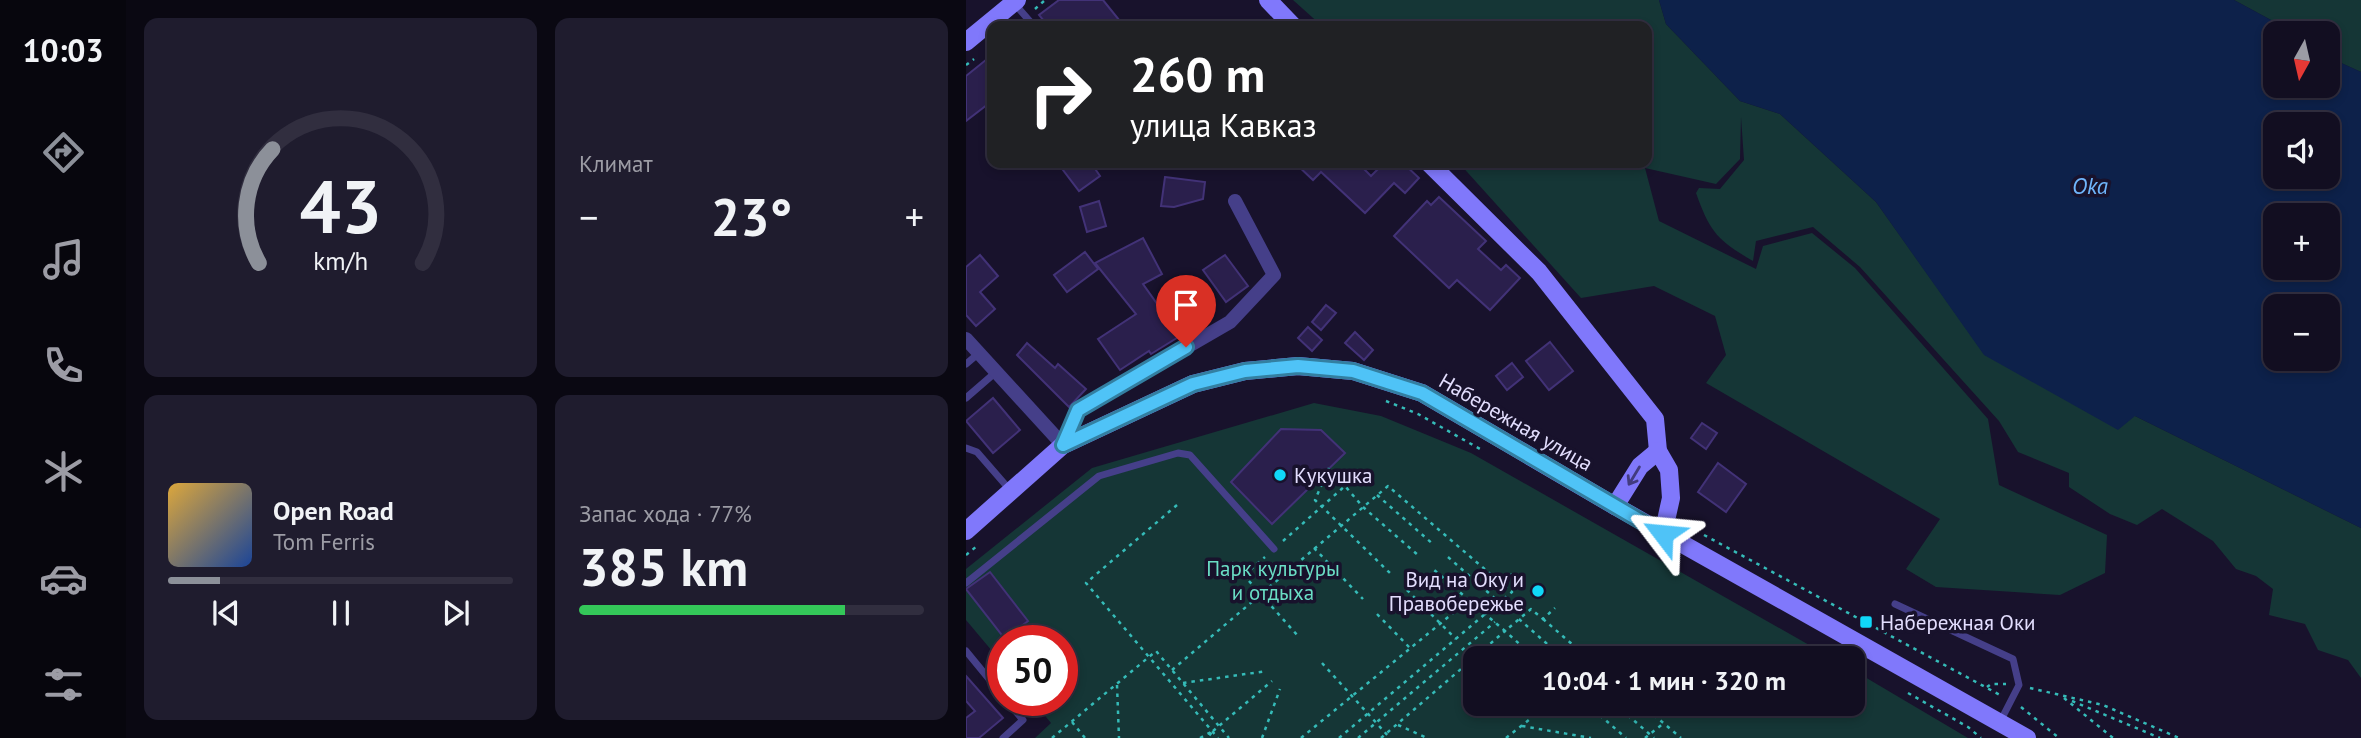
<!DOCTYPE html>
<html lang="ru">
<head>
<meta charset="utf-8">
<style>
	body { margin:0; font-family:"PT Sans",sans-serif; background:#1f1c2e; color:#f1f3f6; height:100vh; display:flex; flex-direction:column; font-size:26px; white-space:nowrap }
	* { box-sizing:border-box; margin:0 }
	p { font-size:23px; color:#9c9ca5 }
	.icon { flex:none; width:38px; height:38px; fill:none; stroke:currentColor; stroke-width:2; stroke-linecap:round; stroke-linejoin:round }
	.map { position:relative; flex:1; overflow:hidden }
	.panel { display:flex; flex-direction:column; gap:18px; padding:18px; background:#0a0812; width:840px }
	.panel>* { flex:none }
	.banner { position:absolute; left:21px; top:21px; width:665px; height:147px; border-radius:14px; box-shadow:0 4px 10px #0003,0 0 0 2px #312e3f; background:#202124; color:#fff; overflow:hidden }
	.needle { width:46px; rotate:188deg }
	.fabs { position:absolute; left:1297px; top:21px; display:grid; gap:14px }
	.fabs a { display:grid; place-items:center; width:77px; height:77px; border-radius:14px; background:#120e21; box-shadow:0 4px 10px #0003,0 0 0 2px #312e3f; font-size:35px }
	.speed { position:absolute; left:21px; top:625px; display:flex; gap:14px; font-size:35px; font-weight:700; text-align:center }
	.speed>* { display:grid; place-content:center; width:91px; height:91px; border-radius:50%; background:#120e21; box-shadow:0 4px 10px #0003,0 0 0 2px #312e3f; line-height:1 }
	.speed .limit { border:10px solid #d22; background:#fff; color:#111 }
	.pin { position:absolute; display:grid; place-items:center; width:60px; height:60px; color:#fff; margin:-72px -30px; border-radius:50% 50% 50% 0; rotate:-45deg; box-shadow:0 0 7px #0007 }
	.pin .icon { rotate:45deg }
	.me { position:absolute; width:77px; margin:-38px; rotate:299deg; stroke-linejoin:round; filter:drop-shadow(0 0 5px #0008) }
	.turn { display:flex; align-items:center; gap:24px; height:147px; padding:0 28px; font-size:32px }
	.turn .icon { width:91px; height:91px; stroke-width:2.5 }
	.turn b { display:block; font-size:49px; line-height:60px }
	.big { font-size:52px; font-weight:700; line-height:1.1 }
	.panel .widget { flex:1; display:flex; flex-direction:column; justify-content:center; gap:10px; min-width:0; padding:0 24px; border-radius:14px; background:#1f1c2e }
	.panel .dial { align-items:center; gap:0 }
	.dial svg { height:182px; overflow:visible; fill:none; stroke:#312e3f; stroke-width:7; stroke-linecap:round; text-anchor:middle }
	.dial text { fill:#f1f3f6; stroke:none }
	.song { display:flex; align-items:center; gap:21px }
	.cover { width:84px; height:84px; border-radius:10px; background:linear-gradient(135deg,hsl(40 70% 55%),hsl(220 70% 35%)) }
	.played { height:7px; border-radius:4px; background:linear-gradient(90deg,#8c9099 15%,#312e3f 15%) }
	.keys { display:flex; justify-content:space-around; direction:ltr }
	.heat { display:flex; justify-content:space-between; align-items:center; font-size:38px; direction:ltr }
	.charge { height:10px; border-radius:5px; background:linear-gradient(90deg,#34c759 77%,#312e3f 0) }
	.panel .tiles { flex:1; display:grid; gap:18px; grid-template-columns:repeat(2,1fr) }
	.trip { position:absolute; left:497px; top:646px; width:402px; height:70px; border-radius:14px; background:#120e21; box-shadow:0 4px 10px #0003,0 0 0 2px #312e3f; font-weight:700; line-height:70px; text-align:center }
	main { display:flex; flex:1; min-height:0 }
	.tabs { display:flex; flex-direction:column; width:126px; justify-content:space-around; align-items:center; background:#07060d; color:#9c9ca5 }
	.tabs .icon { width:49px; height:49px }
	.tabs .active { color:#8c9099 }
	.tabs b { font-size:32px; color:#f1f3f6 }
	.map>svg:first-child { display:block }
</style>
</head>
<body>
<main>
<nav class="tabs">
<b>10:03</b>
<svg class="icon active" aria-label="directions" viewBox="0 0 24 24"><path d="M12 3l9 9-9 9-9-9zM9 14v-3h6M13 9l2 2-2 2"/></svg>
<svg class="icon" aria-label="music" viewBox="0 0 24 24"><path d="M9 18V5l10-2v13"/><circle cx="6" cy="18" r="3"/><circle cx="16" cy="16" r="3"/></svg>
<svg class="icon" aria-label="phone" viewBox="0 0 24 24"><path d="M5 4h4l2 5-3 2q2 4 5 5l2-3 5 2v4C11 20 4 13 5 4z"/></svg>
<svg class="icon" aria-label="climate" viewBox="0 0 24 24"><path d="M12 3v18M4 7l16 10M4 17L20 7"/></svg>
<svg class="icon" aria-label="car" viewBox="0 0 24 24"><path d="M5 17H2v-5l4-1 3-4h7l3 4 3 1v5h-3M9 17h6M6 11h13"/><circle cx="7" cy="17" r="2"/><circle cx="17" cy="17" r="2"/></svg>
<svg class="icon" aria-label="filters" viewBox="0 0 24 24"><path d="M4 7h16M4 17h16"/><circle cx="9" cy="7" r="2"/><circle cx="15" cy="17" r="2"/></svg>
</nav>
<section class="panel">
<div class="tiles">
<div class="widget dial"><svg viewBox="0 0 100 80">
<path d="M14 69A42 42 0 1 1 86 69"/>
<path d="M14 69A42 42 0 0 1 20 19" stroke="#8c9099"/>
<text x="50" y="56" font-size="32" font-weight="700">43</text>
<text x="50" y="72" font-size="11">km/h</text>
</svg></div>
<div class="widget"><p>Климат</p>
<div class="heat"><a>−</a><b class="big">23°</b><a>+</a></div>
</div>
<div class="widget">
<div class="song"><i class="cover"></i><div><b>Open Road</b><p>Tom Ferris</p></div></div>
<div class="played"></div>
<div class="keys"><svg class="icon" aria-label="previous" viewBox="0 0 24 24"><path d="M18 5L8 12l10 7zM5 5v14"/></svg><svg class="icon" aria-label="pause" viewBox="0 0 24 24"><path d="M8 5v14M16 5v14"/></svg><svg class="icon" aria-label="next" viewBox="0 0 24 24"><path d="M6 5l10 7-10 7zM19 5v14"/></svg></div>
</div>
<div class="widget"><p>Запас хода · 77%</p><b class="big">385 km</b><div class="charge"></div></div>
</div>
</section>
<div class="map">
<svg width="1395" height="738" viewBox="0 0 1395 738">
	<rect width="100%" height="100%" fill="#18122c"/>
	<g fill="#153636">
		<path d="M327,0H693L700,24L774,101L814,114L910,202L1019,355L1169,416L1395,528V678L1382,660L1352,650L1339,624L1303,615L1307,589L1290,576L1270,569L1247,541L1196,509L1171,525L1144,514L1103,487V473L1052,452L1033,421L894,267L847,227L790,241L787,261C751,240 744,232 730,193L733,188L754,189L778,160L775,117L774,159L750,184L679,168L693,221L790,269L797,246L846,233L889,268L1022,419L1033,485L1141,535L1139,573L1094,595L970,587L940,569L974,519L740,383L760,355L749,316L688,286L615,298L493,163H681V26H356Z"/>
		<polygon points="1268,0 1395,0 1395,72 1362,57 1362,33 1329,33"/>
		<polygon points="348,403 415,416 505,453 866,658 509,658 509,704 887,704 887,670 1002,738 69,738 85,723 66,700 96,700 96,640 37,640 37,664 0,620 0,569 126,468"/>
	</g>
	<path fill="#0d214a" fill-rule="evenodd" d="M693,0H1268L1329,33H1309V86H1362V57L1395,72V528L1169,416L1152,430L1018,355L910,202L814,114L774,101L700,24ZM1309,124H1362V177H1309ZM1309,215H1362V268H1309ZM1309,306H1362V359H1309Z"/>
	<g fill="#2a1f4c" stroke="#423277" stroke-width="2">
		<polygon points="93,0 137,0 158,26 82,26 73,15"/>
		<polygon points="26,55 26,101 0,121 0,76"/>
		<polygon points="108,163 125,163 134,176 113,191 97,170"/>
		<polygon points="329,163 392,163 405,176 418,163 437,163 453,178 439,193 428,183 399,213 355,172 347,180"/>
		<polygon points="199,177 239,182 237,199 208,207 195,206"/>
		<polygon points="473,197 520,241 512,249 535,270 540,265 554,278 524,310 491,280 483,288 428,236 461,201 465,205"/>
		<polygon points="133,201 140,226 121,232 114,207"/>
		<polygon points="177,238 196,274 177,284 214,336 185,354 183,351 154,370 132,339 170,314 129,263"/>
		<polygon points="119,252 132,269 101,292 88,275"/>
		<polygon points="14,255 32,276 14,292 29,309 10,326 0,315 0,267"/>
		<polygon points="259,255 282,286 260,302 237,270"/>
		<polygon points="360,305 370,313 355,330 346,322"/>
		<polygon points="342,327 356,340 346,351 332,338"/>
		<polygon points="389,332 407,350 398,360 379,343"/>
		<polygon points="584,342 607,371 583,390 560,361"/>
		<polygon points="61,343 89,368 92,364 120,389 103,407 51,355"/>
		<polygon points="546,363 557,377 541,390 530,376"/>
		<polygon points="27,398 54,430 27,453 0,421"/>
		<polygon points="736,423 751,433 740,449 725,438"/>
		<polygon points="315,429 355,430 379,453 306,524 265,482"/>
		<polygon points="752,463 780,484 760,512 732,492"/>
		<polygon points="24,572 62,621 39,639 0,589"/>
		<polygon points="0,676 37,718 13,738 0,738 0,718 9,711 0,701"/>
	</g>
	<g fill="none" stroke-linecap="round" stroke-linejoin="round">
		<g stroke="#35bbb8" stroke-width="2.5" stroke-dasharray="3.5 5" stroke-linecap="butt">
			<polyline points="69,9 79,0"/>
			<polyline points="0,65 8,59"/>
			<polyline points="420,401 452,414 514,449"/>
			<polyline points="363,468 349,500 427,576"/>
			<polyline points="411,495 468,545"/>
			<polyline points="211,505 120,583 252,738"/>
			<polyline points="738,535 1034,695"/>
			<polyline points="317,541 379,486 397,507 453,556"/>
			<polyline points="348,548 397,599"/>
			<polyline points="0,555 11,546"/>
			<polyline points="482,557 533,602"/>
			<polyline points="266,562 332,636"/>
			<polyline points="546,574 536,584 546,592 519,614 539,631 565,609 577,619 589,608"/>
			<polyline points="278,575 299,557"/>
			<polyline points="441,590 490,639"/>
			<polyline points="411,614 444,648"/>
			<polyline points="553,619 597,658"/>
			<polyline points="577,619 622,658"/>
			<polyline points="356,663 424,738"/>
			<polyline points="206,670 422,486 536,584"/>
			<polyline points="217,683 301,671"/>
			<polyline points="151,685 153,738"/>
			<polyline points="1021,687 1025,684 1040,684"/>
			<polyline points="1064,688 1137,705 1213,738"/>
			<polyline points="942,693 1002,727 1015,738"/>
			<polyline points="1098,698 1147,738"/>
			<polyline points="1106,701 1194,738"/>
			<polyline points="621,704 660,738"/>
			<polyline points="649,704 688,738"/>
			<polyline points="675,704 715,738"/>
			<polyline points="1055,707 1093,738"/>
			<polyline points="63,711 77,700"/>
			<polyline points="106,722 119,738"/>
			<polyline points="432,725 461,738"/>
			<polyline points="556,726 625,738"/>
			<polyline points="247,731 306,681"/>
			<polyline points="86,738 190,651 263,738"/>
			<polyline points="234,738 247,731 241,738"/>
			<polyline points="296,738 314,689"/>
			<polyline points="335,738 503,600"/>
			<polyline points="373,738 519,614 467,569"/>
			<polyline points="392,738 529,622"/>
			<polyline points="415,738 539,631 569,658"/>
			<polyline points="540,738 583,704"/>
			<polyline points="679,738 698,723"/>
		</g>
		<g stroke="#453f89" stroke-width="7">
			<polyline points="48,3 68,26"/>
			<polyline points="0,364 13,353"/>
			<polyline points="0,398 30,372"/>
			<polyline points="0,448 11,452 44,490"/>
			<polyline points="0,583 133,476 212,453 224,455 308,549"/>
			<polyline points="929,604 1047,659 1053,685 1035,720"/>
			<polyline points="0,651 37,696"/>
			<polyline points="37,738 57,720 40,700"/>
		</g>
		<polyline stroke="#453f89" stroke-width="14" points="0,339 97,445 112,410 264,322 308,275 269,201"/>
		<g stroke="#8078fb" stroke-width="18">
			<polyline points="302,0 327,26"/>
			<polyline points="0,42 51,0"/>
			<polyline points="463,163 573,272 689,419 692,451 703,470 705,498 697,534"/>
			<polyline points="649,506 674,466 692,451"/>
			<polyline points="0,531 97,445 227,384 279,371 332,366 387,371 456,393 649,506 1061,738"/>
		</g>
	</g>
	<defs><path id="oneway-shaft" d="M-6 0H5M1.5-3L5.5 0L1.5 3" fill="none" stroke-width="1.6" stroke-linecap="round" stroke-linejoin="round" transform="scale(1.75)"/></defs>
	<use stroke="#423b7f" href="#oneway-shaft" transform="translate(668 476) rotate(121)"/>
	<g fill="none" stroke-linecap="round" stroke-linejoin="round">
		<defs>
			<polyline id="route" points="220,347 112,410 97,445 227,384 279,371 332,366 387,371 456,393 697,534"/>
		</defs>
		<use href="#route" stroke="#337fa1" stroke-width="18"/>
		<use href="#route" stroke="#4fc3f7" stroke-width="12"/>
	</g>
	<g fill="#10d8f8" stroke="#18122c" stroke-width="2.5">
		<circle cx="314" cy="475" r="7"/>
		<circle cx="572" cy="591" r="7"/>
		<rect x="893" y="615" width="14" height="14" rx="3.5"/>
	</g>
	<g text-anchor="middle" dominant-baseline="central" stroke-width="7" stroke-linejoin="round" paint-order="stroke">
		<g font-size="21" fill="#e3defe" stroke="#18122c">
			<text transform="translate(550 422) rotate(30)">Набережная улица</text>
		</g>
		<g font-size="21" fill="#e3defe" stroke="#18122c" text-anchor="start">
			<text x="328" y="475">Кукушка</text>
			<text x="558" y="579" text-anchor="end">Вид на Оку и<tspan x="558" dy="24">Правобережье</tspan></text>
			<text x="914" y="622">Набережная Оки</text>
		</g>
		<g font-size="21" fill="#6adec5" stroke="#18122c">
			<text x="307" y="568">Парк культуры<tspan x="307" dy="24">и отдыха</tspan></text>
		</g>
		<g font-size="23" font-style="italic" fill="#6fb5fb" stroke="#18122c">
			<text x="1124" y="185">Oka</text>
		</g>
	</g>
</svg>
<div class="fabs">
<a><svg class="needle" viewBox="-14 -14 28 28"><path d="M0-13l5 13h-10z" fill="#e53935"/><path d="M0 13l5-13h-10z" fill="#9c9ca5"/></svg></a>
<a><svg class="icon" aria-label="sound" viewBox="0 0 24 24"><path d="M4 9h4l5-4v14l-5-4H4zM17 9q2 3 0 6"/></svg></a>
<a>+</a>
<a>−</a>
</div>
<div class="speed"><div class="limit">50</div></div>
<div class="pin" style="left:220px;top:347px;background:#d93025"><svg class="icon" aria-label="arrive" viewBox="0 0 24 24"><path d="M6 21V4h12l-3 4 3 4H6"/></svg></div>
<svg class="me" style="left:697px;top:534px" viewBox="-20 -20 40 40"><path d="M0-17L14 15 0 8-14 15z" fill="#4fc3f7" stroke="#fff" stroke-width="4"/></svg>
<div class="trip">10:04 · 1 мин · 320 m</div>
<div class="banner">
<div class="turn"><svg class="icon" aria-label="right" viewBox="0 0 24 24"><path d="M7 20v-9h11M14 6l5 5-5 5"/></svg><div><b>260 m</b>улица Кавказ</div></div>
</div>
</div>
</main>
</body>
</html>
